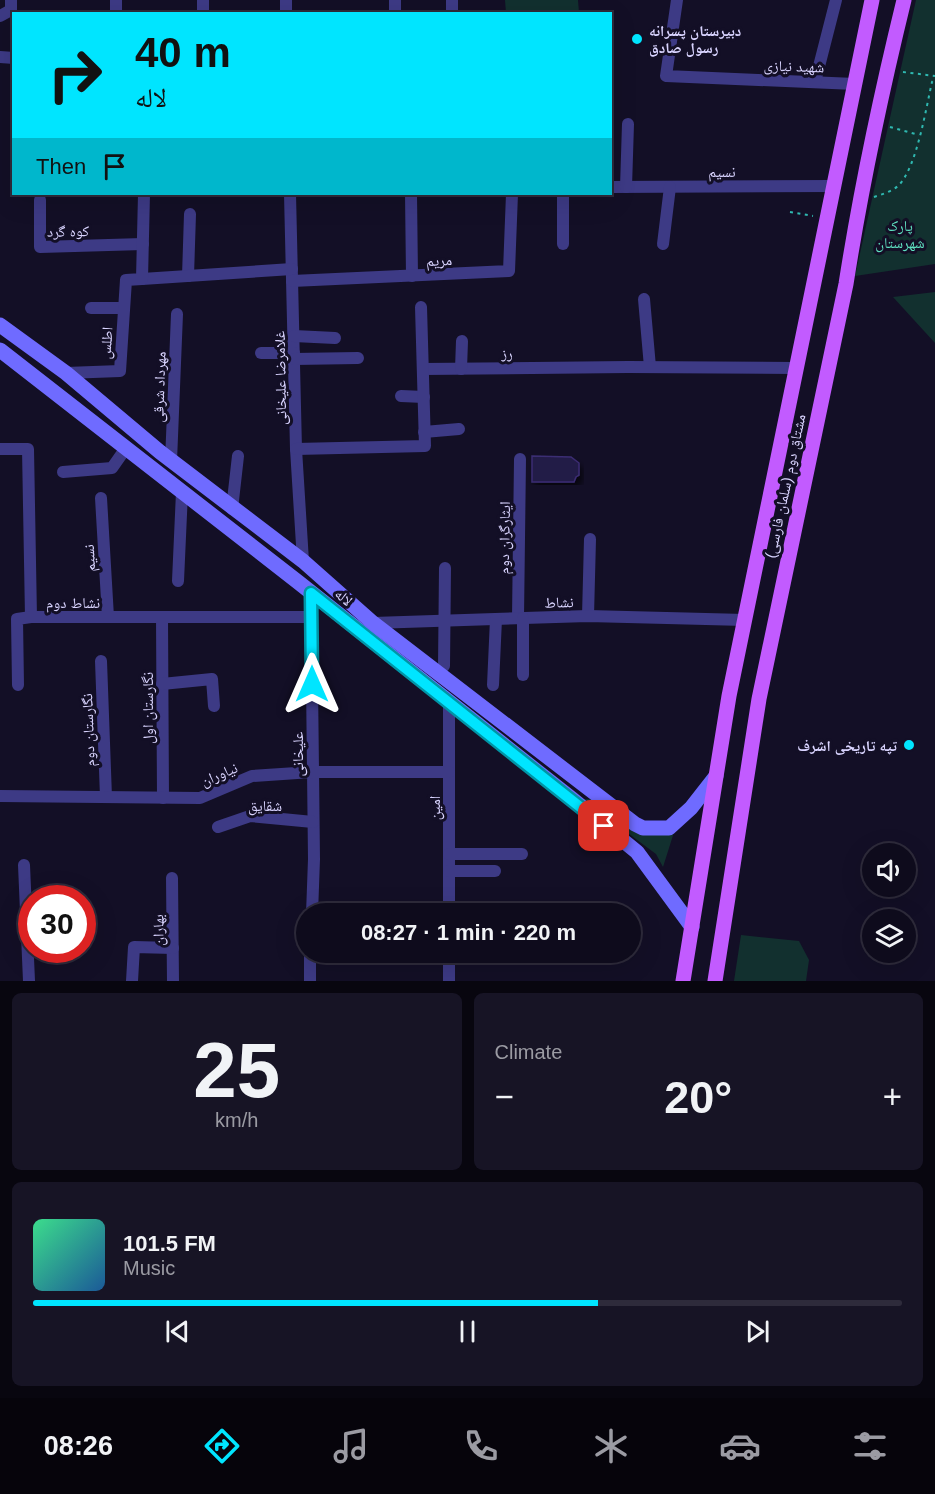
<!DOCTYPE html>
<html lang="en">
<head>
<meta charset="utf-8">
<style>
	body { margin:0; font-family:Helvetica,"Noto Naskh Arabic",sans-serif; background:#171425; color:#f1f3f6; height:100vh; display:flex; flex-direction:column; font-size:22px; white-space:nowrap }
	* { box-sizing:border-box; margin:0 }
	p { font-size:20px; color:#9b9ba3 }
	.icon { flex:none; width:33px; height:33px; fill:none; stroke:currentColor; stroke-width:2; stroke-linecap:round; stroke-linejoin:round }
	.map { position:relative; height:981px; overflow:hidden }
	.sheet { display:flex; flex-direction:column; gap:12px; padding:12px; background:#08060f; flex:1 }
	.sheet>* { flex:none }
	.guide { position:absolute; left:12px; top:12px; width:600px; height:183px; border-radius:0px; box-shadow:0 6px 24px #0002,0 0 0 2px #2e2b3b; background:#00e5ff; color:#111; overflow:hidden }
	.controls { position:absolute; left:862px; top:843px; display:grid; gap:12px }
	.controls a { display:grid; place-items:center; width:54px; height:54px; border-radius:50%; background:#0e0b1c; box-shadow:0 6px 24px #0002,0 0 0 2px #2e2b3b; font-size:30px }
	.speed { position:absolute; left:18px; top:885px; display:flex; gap:12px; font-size:30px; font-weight:700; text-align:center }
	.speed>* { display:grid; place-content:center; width:78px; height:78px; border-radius:50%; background:#0e0b1c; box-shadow:0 6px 24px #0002,0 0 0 2px #2e2b3b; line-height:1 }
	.speed .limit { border:9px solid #d22; background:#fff; color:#111 }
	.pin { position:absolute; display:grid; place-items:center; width:51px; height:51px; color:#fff; margin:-26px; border-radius:12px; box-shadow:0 3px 9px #0006 }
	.me { position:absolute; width:66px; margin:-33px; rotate:0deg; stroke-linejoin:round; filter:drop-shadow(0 0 4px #0008) }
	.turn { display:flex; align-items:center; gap:21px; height:126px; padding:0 24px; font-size:27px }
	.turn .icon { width:78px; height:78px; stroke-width:2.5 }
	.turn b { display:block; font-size:42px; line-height:51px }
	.then { display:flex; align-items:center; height:57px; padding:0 24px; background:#0003; gap:12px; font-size:22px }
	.big { font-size:45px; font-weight:700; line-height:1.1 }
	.sheet .card { flex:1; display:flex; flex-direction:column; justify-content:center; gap:9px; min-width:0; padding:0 21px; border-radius:9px; background:#171425 }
	.sheet .dial { align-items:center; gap:0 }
	.dial b { font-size:78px; line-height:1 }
	.song { display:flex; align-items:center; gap:18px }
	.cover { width:72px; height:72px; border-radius:9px; background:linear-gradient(135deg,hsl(150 70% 55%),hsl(210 70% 35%)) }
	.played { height:6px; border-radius:3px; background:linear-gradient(90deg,#00e5ff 65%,#2e2b3b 65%) }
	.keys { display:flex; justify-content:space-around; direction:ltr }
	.heat { display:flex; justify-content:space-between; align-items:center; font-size:33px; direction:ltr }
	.sheet .tiles { flex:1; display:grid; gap:12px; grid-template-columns:1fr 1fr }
	.card:last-child { grid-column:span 2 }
	.trip { position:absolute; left:296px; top:903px; width:345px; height:60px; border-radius:30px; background:#0e0b1c; box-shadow:0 6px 24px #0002,0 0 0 2px #2e2b3b; font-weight:700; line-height:60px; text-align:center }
	.tab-bar { display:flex; height:96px; justify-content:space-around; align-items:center; background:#06040b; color:#9b9ba3 }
	.tab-bar .icon { width:42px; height:42px }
	.tab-bar .active { color:#00e5ff }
	.tab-bar b { font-size:27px; color:#f1f3f6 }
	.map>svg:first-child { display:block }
</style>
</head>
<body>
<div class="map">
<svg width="935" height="981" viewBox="0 0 935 981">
	<defs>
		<filter id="shadow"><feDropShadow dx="3.5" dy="6" stdDeviation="3" flood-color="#0009"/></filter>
	</defs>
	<rect width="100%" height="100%" fill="#130f26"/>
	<g fill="#12302f">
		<polygon points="505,0 578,0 579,13 506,13"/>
		<polygon points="916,0 935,0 935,264 855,276"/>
		<polygon points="935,292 935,343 893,297"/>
		<polygon points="582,799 590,799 609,814 675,829 663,867 656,854"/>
		<polygon points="741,935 799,941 809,960 806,981 734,981"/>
	</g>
	<polygon fill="#241b47" stroke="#3b2d73" stroke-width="1.5" filter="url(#shadow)" points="532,456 571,457 579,463 579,475 576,477 574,482 532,482"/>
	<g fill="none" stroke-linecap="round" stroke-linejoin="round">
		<g stroke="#2fb8b0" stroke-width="2" stroke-dasharray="3 4.5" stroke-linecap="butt">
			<polyline points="903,72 935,76"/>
			<polyline points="890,127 919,135"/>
			<path d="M874,197C883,194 893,191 899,185C917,166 926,108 932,82L935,79"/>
			<polyline points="790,212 813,216"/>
		</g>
		<g stroke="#3d3a85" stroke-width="12">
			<polyline points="116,0 116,14"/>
			<polyline points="203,0 203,14"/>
			<polyline points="286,0 286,14"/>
			<polyline points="395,0 395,14"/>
			<polyline points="677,0 666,76 855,84"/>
			<polyline points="452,14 452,0"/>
			<polyline points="0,16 11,10 11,0"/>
			<polyline points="0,57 14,58"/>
			<polyline points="815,82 836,0"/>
			<polyline points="610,187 833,186"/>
			<polyline points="626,187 628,124"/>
			<polyline points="290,194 296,449 303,561"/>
			<polyline points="411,194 412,276"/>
			<polyline points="40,200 40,247 143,244"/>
			<polyline points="563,244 563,194"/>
			<polyline points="663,244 670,187"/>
			<polyline points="188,276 190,214"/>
			<polyline points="142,279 292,269"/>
			<polyline points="292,281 509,271 512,194"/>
			<polyline points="644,299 650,367"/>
			<polyline points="91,308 124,308"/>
			<polyline points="294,336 335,338"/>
			<polyline points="261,353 294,353"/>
			<polyline points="294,359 358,358"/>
			<polyline points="423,369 628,367 796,368"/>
			<polyline points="461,369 462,341"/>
			<polyline points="66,373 120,371 126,280 142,279 144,194"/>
			<polyline points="401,396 424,397"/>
			<polyline points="424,432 459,429"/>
			<polyline points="0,449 28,449 31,617"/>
			<polyline points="296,449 425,446 421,307"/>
			<polyline points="171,461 177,314"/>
			<polyline points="63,472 112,468 126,448"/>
			<polyline points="101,498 108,617"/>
			<polyline points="232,509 238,456"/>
			<polyline points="178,581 182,492"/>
			<polyline points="311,593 314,859 312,914"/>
			<polyline points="588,616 590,539"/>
			<polyline points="162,617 163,798"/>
			<polyline points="518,618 520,459"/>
			<polyline points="373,623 588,616 745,620"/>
			<polyline points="101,661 106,797"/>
			<polyline points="444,666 445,568"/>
			<polyline points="523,675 523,618"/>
			<polyline points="162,684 212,679 214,706"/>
			<polyline points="18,685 17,619 31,617 312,617"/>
			<polyline points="493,685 496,619"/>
			<polyline points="449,702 449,914"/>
			<polyline points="0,796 200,798 252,776 312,772 449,772"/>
			<polyline points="218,827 250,816 313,822"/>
			<polyline points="449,854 522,854"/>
			<polyline points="24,865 29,981"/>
			<polyline points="449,871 495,871"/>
			<polyline points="172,878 173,981"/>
			<polyline points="132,981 134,947 173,948"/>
			<polyline points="310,981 310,952"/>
			<polyline points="449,981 449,952"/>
		</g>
		<g stroke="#6f6bff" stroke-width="15">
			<polyline points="0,325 66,373 160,452 303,561 373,623 635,824 643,828 669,828 691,808 716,776"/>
			<polyline points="0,350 298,582 572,799 637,852 692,927"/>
		</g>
		<g stroke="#c25bff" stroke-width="15">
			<polyline points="683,981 729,696 872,0"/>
			<path d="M715,981L759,699L846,284C861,188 881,94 904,0"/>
		</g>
	</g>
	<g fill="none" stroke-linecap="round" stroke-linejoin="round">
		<defs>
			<polyline id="route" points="312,684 311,593 604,826"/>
		</defs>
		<use href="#route" stroke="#0095a6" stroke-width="15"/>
		<use href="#route" stroke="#00e5ff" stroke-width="10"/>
	</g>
	<g fill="#00e5ff" stroke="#130f26" stroke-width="2">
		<circle cx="637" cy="39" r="6"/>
		<circle cx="909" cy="745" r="6"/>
	</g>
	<g text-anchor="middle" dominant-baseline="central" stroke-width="6" stroke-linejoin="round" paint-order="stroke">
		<g font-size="15" font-weight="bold" fill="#d9d4ff" stroke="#130f26" text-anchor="start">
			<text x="649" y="30">دبیرستان پسرانه<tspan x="649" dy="17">رسول صادق</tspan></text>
			<text x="897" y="745" text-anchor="end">تپه تاریخی اشرف</text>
		</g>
		<g font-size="15" fill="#d9d4ff" stroke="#130f26">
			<text transform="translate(794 66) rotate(2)">شهید نیازی</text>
			<text x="722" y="171">نسیم</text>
			<text transform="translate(68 231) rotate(-1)">کوه گرد</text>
			<text transform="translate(439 260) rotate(-3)">مریم</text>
			<text transform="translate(106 343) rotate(-86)">اطلس</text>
			<text transform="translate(507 353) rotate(-1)">رز</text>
			<text transform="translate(280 378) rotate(-91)">غلامرضا علیخانی</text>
			<text transform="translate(159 387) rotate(-88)">مهرداد شرقی</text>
			<text transform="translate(785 486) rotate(-78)">مشتاق دوم (سلمان فارسی)</text>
			<text transform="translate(504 538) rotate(-89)">ایثارگران دوم</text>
			<text transform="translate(89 558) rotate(-93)">نسیم</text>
			<text transform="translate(344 597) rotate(41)">لاله</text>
			<text x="73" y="602">نشاط دوم</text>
			<text transform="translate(559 602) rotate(-2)">نشاط</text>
			<text transform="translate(147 708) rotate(-90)">نگارستان اول</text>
			<text transform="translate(88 730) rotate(-92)">نگارستان دوم</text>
			<text transform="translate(297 754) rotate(-90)">علیخانی</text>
			<text transform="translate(219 774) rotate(-23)">نیاوران</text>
			<text x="265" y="805">شقایق</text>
			<text transform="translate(434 808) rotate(-90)">امین</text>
			<text transform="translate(158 930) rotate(-91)">بهاران</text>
		</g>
		<g font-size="15" fill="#5fe0c0" stroke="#130f26">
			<text x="900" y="225">پارک<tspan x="900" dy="17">شهرستان</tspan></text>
		</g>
	</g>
</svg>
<div class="controls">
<a><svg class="icon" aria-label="sound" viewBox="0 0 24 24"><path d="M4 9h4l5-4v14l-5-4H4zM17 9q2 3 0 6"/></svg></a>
<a><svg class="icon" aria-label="layers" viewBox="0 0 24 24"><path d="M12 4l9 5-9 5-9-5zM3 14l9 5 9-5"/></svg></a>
</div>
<div class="speed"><div class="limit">30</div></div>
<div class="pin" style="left:604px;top:826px;background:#d93025"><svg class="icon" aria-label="arrive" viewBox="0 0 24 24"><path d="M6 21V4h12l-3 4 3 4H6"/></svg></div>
<svg class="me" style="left:312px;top:684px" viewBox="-20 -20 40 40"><path d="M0-17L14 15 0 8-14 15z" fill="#00e5ff" stroke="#fff" stroke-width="4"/></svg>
<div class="trip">08:27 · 1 min · 220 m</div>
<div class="guide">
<div class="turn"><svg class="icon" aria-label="right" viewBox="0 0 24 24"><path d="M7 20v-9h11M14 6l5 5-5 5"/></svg><div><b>40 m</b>لاله</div></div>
<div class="then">Then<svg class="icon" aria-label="arrive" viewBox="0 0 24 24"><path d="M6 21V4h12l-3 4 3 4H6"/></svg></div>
</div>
</div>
<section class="sheet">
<div class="tiles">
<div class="card dial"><b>25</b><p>km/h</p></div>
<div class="card"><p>Climate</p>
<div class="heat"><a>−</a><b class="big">20°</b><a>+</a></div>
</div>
<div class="card">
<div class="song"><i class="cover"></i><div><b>101.5 FM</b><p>Music</p></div></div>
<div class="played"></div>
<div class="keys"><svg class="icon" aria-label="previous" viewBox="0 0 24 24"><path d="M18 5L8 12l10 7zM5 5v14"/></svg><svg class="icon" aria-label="pause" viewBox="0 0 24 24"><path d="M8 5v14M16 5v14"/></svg><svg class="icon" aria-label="next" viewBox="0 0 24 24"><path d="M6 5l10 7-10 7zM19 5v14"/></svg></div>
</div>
</div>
</section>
<nav class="tab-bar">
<b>08:26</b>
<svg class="icon active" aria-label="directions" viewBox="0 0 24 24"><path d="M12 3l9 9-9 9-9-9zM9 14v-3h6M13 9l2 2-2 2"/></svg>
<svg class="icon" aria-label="music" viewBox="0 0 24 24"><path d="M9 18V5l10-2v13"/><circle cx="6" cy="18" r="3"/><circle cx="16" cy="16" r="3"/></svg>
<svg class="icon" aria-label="phone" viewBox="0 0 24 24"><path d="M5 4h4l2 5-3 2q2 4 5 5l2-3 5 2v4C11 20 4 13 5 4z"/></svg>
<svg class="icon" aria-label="climate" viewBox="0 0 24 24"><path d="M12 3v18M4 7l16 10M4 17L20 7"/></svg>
<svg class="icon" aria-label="car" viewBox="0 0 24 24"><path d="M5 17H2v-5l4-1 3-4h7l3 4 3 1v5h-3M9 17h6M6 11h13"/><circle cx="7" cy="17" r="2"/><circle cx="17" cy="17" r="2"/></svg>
<svg class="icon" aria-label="filters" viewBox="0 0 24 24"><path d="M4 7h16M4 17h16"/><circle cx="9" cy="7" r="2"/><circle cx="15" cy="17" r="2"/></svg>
</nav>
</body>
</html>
